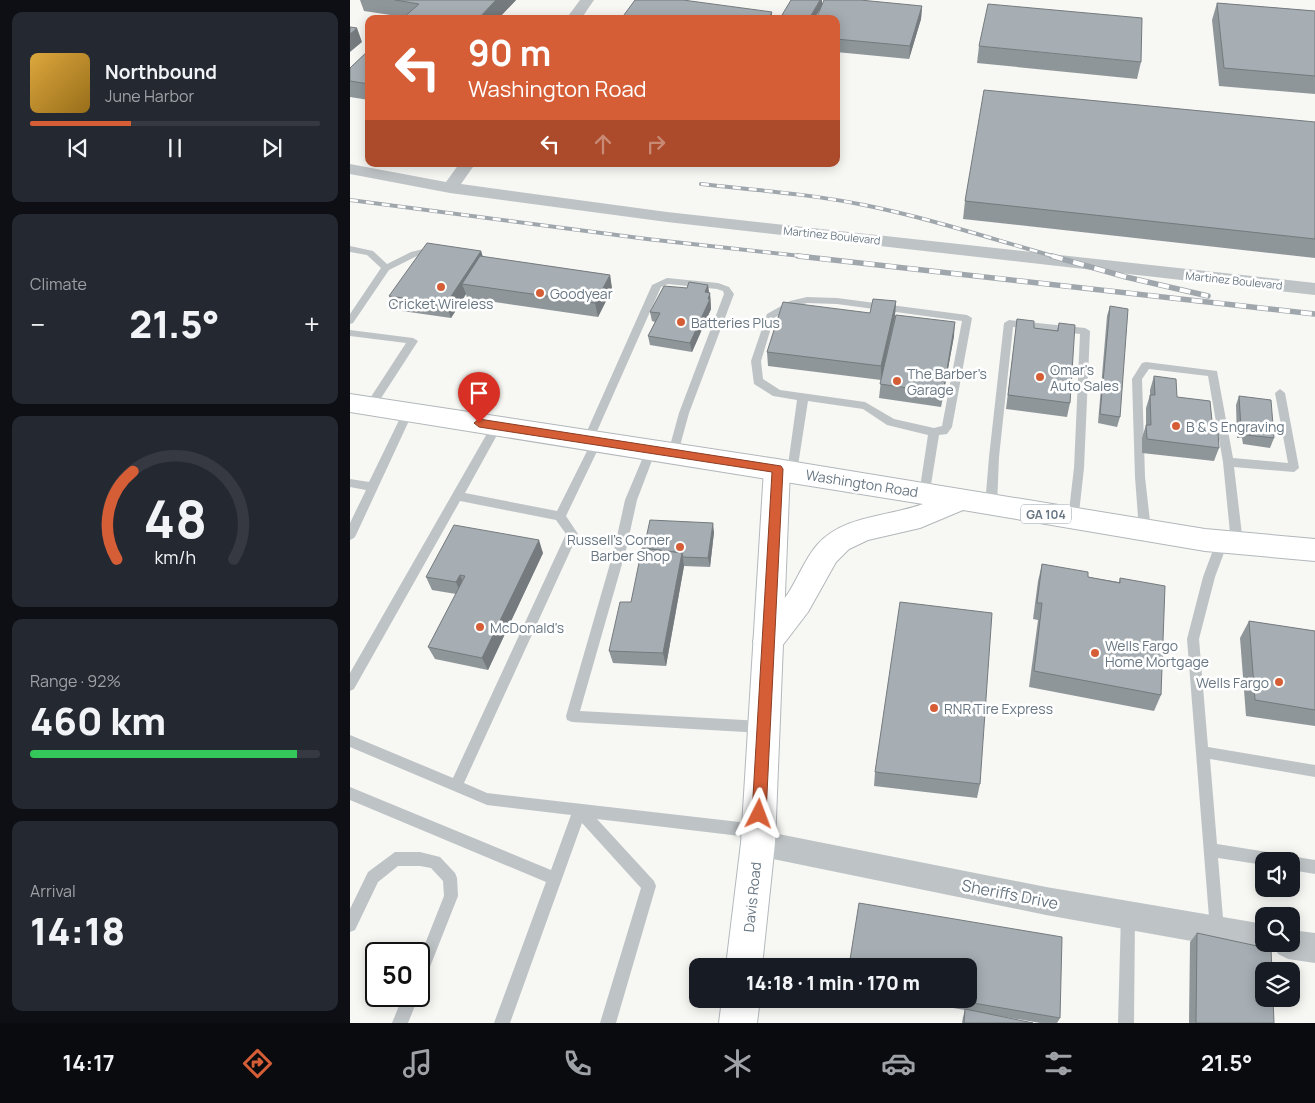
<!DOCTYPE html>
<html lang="en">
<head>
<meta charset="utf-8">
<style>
	body { margin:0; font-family:Manrope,sans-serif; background:#242831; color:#f1f3f6; height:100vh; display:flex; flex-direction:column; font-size:19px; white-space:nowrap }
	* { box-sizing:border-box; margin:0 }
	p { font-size:16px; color:#9ea1a6 }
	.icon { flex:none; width:28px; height:28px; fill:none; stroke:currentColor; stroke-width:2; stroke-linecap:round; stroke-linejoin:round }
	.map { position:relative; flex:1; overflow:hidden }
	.drawer { display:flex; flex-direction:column; gap:12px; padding:12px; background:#0d0f14; width:350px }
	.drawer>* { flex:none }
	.top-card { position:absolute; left:15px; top:15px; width:475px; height:152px; border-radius:10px; box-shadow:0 2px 12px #0003; background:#d65e36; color:#fff; overflow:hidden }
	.controls { position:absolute; left:905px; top:852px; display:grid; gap:10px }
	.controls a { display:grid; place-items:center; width:45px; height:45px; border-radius:10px; background:#171b24; box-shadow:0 2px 12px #0003; font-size:25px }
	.speed { position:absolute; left:15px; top:942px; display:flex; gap:10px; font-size:25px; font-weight:700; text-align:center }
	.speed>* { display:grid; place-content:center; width:65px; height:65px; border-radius:50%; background:#171b24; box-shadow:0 2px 12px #0003; line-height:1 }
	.speed .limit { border:2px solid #111; border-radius:8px; background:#fff; color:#111 }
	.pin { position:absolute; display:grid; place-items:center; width:42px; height:42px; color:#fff; margin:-51px -21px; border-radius:50% 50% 50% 0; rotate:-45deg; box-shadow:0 0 5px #0007 }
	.pin .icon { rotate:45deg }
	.me { position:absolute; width:55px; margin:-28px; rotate:3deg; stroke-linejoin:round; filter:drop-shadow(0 0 4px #0008) }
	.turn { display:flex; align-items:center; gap:18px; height:105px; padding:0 20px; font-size:22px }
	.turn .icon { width:65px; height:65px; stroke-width:2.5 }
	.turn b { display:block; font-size:35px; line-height:42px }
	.lanes { display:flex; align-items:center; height:48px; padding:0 20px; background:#0003; justify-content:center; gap:25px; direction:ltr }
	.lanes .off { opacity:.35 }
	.big { font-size:38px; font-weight:800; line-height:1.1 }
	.drawer .card { flex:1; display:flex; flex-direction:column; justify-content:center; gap:8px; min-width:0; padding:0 18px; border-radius:10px; background:#242831 }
	.drawer .dial { align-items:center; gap:0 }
	.dial svg { height:130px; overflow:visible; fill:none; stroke:#363941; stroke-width:7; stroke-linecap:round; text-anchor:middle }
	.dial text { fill:#f1f3f6; stroke:none }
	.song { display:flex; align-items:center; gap:15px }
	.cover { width:60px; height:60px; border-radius:8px; background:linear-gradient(135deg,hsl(40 70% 55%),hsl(40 70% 35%)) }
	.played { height:5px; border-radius:2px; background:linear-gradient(90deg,#d65e36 35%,#363941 35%) }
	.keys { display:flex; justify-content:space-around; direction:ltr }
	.heat { display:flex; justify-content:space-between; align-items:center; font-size:28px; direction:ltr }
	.charge { height:8px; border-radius:4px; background:linear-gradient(90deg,#34c759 92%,#363941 0) }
	.trip { position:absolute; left:339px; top:958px; width:288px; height:50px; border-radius:10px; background:#171b24; box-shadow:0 2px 12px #0003; font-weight:800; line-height:50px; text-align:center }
	.dock { display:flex; height:80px; justify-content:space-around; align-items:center; background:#090b0e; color:#9ea1a6 }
	.dock .icon { width:35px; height:35px }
	.dock .on { color:#d65e36 }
	.dock b { font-size:22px; color:#f1f3f6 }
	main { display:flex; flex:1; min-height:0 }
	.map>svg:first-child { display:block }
</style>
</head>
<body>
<main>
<section class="drawer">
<div class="card">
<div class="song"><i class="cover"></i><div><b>Northbound</b><p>June Harbor</p></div></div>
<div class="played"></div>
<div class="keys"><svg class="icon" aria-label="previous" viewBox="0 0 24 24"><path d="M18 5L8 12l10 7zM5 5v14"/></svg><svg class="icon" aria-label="pause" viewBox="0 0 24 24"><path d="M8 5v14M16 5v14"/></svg><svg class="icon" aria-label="next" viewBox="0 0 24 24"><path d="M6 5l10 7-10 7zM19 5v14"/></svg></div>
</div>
<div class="card"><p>Climate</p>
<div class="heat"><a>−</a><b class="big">21.5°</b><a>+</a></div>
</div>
<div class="card dial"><svg viewBox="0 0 100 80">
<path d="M14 69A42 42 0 1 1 86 69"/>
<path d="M14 69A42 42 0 0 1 24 15" stroke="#d65e36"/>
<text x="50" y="56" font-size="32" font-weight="700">48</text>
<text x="50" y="72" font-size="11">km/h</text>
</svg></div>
<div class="card"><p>Range · 92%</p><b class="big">460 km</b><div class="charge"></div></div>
<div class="card"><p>Arrival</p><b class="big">14:18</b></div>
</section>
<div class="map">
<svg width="965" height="1023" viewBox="0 0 965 1023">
	<rect width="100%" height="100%" fill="#f7f7f4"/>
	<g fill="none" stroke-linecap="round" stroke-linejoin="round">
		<defs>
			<g id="secondary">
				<polygon points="427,459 436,462 440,469 425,843 412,966 376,966 391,843 414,469 418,462"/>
				<polygon points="372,999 410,999 407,1023 369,1023"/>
			</g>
			<path id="primary" d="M0,394L427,459L855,529L965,539V561L855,551L613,510L570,528L518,540L499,549L486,562L458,612L429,650L418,654L407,650L403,641C411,623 426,611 437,595C448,579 454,560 467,545C493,515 538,517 573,504L0,412Z"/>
		</defs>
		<use href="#secondary" stroke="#b3b8bc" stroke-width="2"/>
		<use href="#primary" stroke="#b2b7ba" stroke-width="2"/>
		<g fill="#bec3c6" fill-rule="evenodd">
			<polygon points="0,246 23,251 37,264 61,252 85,246 90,249 88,251 67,256 39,270 3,323 0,324 0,314 31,268 17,255 0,252"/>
			<polygon points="317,278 368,283 379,287 384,294 339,413 328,453 323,457 318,453 329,413 374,294 373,291 367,289 318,284 311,287 244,438 251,438 252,441 216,516 228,534 114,783 137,793 407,824 412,826 414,831 412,836 407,838 247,819 304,881 306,886 266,1023 250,1023 291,888 232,823 160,1023 144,1023 196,882 0,800 0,787 201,870 221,815 137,805 0,747 0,735 103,778 216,534 206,520 110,501 4,689 0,691 0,673 143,423 151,423 152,426 115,493 207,511 241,443 234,443 233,440 302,285"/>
			<path d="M457,297L487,298L617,315L622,318L602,427L597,434L589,435L579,497L575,498L569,494L578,435L537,425L513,409L458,401L447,472L442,476L438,475L437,472L447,400L423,396L404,384L401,361L417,314L440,301ZM457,303L487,304L612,321L592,426L584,428L544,419L515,402L430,390L413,379L411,361L424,318L446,306Z"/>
			<polygon points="659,320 735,328 740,331 734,468 728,522 720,522 718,519 724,468 730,334 663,327 649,457 647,505 645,508 637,508 635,505 639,457 654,323"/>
			<polygon points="0,330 63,338 68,341 24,409 20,410 15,406 56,343 0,336"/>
			<polygon points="796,362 867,371 883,458 938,463 925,393 930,389 935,393 949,468 944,472 884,467 893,543 891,546 883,546 881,543 873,462 858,376 799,369 792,379 795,477 801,530 799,533 791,533 789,530 785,477 782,379 792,363"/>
			<polygon points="58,408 63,412 6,535 4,538 0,540 0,523 16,490 0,487 0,479 19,482 53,412"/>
			<polygon points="301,446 306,450 287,500 276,550 230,711 412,721 417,723 419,727 417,731 412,733 222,722 217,720 216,716 264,550 275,500 296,450"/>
			<polygon points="872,537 876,539 878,542 865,577 849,639 858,747 965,765 965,777 860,759 867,844 929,854 934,856 935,859 941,856 965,860 965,874 941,870 941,861 914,861 914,865 868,858 874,930 872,935 867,937 862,935 860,930 837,639 853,577 866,542 868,539"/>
			<polygon points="45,852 70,852 90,857 105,873 107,878 108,896 74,982 69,985 69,959 94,896 93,881 81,868 70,866 48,866 28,882 5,930 0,932 0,909 18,872"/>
			<polygon points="778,908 783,910 785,915 784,1023 768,1023 771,915 773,910"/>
			<polygon points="53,996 69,996 58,1023 42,1023"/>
		</g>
		<g fill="#bec3c6" fill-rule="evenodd">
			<polygon points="230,0 244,0 231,19 216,19"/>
			<polygon points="0,164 96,182 109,164 125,164 111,184 317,212 965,283 965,295 317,222 100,193 0,174"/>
			<polygon points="408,830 696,887 914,924 914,944 941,944 941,930 965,933 965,963 938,959 928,954 925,948 914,954 696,915 408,856 398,853 394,843 398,833"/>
		</g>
		<use href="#secondary" fill="#fff" fill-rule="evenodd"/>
		<use href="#primary" fill="#fff" fill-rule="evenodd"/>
		<defs>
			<g id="rail-far1">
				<path d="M351,184C405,190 460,194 514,205C579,218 642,239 706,257"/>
				<polyline points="0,200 297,239 460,257"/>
			</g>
			<g id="rail">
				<polyline points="448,256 965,314"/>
				<polyline points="702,256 776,277 858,296"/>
			</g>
		</defs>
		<use href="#rail-far1" stroke="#a0a7ac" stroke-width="4"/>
		<use href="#rail" stroke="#a0a7ac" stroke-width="5.5"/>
		<use href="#rail-far1" stroke="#fff" stroke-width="2.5" stroke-dasharray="8" stroke-linecap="butt"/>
		<use href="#rail" stroke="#fff" stroke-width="4" stroke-dasharray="11" stroke-linecap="butt"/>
	</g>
	<g fill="#8f969a">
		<polygon points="10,0 166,0 148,19 52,19 54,17 14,11"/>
		<polygon points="867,3 965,11 965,94 869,86 862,20"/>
		<polygon points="472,6 464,19 432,19 432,15"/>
		<polygon points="572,6 571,19 559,59 486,52 486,19"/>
		<polygon points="629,46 791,62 787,79 627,63"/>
		<polygon points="19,50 19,100 0,97 0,68"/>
		<polygon points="965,122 965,258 613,219 615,201"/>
		<polygon points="131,251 133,257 260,275 262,289 248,317 117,298 116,294 101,318 45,310 39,296"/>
		<polygon points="358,285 359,292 360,293 361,309 342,352 300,345 298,336 305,322 302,321 300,312 337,288"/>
		<polygon points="546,301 545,315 604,336 591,407 529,398 531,380 418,366 417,352 520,313"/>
		<polygon points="760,306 770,417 767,427 748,423 757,316"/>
		<polygon points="667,319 684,328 707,331 709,323 720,403 717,417 656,409"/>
		<polygon points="804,376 863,431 869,448 864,461 792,453 792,438 796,425 796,408 800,395 800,390"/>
		<polygon points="889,396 924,438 920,448 893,444 892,438 887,438 886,405"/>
		<polygon points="364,532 360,567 334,566 316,666 263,663 259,651 281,602 294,548"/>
		<polygon points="193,553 138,670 85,659 78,647 106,594 82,590 76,577"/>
		<polygon points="692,564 738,577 769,582 770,578 811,695 804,711 679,687 688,620 683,619 688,581"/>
		<polygon points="899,621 965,631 965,726 896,716 890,638"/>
		<polygon points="525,772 630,784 627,798 524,786"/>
		<polygon points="847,933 924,1023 839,1023 840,942"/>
		<polygon points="550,999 618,999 710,1018 707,1023 690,1023 638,1014 683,1023 612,1023 613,1017 615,1010"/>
	</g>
	<g fill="#747a7d">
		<polygon points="146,0 166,0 148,19 128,19"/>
		<polygon points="470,0 472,0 472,6 464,19 459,19"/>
		<polygon points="572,6 571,19 559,59 560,46"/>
		<polygon points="422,12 422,19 418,19"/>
		<polygon points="7,28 12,42 0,52 0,34"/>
		<polygon points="131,251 135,265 112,284 116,294 101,318 96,304"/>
		<polygon points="260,275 262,289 248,317 245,303"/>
		<polygon points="358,285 359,295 355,292"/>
		<polygon points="360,293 361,309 342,352 340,343"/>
		<polygon points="546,301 545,315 531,380 531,366"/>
		<polygon points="605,322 604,336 591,407 593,393"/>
		<polygon points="363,523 364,532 360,567 358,558"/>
		<polygon points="189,540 193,553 138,670 132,658"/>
		<polygon points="332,553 334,566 316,666 313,653"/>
		<polygon points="110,575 116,588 111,595 106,582"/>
	</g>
	<g fill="#a6aeb3" stroke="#747a7d">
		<polygon points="45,0 146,0 128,19 52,19 69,4"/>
		<polygon points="285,0 333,0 422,12 418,19 271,19"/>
		<polygon points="441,0 470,0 459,19 432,15"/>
		<polygon points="474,0 510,0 572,6 560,46 486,39 486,19 466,19"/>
		<polygon points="867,3 965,11 965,76 874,68"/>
		<polygon points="638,4 792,18 791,62 629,46"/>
		<polygon points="0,27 7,28 0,34"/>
		<polygon points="19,50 19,84 0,81 0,68"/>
		<polygon points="634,90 965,122 965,239 615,201"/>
		<polygon points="77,243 131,251 96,304 39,296"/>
		<polygon points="130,256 260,275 245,303 112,284"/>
		<polygon points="339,282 358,285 355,292 360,293 358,299 360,299 340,343 298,336 310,313 300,312 314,286 337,288"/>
		<polygon points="523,299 546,301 531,366 417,352 433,302 520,313"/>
		<polygon points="760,306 778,309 770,417 750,414"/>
		<polygon points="546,315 605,322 593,393 530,384"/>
		<polygon points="667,319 684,321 684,328 708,331 709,323 725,325 720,403 658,395"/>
		<polygon points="804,376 826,379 827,397 860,401 863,431 868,432 869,448 797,439 796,425 801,425 800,395 805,395"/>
		<polygon points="889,396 921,400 924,438 897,435 896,429 891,428"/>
		<polygon points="300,520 363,523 358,558 333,557 332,553 294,548"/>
		<polygon points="104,525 189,540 132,658 78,647 115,576 110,575 106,582 76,577"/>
		<polygon points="292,548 332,553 313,653 259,651 270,602 281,602"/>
		<polygon points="692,564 738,572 738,577 770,583 770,578 815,586 811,695 684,671 692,603 687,603"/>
		<polygon points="550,602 642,613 630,784 525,772"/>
		<polygon points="899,621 965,631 965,710 905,700"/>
		<polygon points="509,903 712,937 710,1018 600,999 618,999 618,966 499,966"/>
		<polygon points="847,933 921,949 922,971 914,971 914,999 923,999 924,1023 846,1023"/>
		<polygon points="615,1009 683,1023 614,1023"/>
	</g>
	<polygon fill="#d65e36" stroke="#8b3d23" points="129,419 431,466 433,469 416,814 414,819 409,820 404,819 402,814 422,472 129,427 124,423"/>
	<g fill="#d65e36" stroke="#fff" stroke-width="2">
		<circle cx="91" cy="287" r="5"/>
		<circle cx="190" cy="293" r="5"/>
		<circle cx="331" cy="322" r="5"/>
		<circle cx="690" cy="377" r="5"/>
		<circle cx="547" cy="381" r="5"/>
		<circle cx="826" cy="426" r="5"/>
		<circle cx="330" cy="547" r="5"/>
		<circle cx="130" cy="627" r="5"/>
		<circle cx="745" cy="653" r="5"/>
		<circle cx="929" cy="682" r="5"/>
		<circle cx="584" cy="708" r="5"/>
	</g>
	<g text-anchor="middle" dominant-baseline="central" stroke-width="5" stroke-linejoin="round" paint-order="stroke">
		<g font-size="11" fill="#687783" stroke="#fff">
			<text transform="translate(482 235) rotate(6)">Martinez Boulevard</text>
			<text transform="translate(884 280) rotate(6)">Martinez Boulevard</text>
		</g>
		<rect fill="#fff" stroke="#95a0a8" stroke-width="1" x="671" y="504.5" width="50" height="19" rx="4"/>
		<g font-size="12" font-weight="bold" fill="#687783">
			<text x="696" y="514">GA 104</text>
		</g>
		<g font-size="14" fill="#687783" stroke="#fff" text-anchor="start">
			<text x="200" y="293">Goodyear</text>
			<text x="91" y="303" text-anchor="middle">Cricket Wireless</text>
			<text x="341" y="322">Batteries Plus</text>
			<text x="700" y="369">Omar's<tspan x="700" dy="16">Auto Sales</tspan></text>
			<text x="557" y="373">The Barber’s<tspan x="557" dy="16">Garage</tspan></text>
			<text x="836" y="426">B &amp; S Engraving</text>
			<text x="320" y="539" text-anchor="end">Russell's Corner<tspan x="320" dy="16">Barber Shop</tspan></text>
			<text x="140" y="627">McDonald's</text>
			<text x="755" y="645">Wells Fargo<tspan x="755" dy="16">Home Mortgage</tspan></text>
			<text x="919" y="682" text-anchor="end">Wells Fargo</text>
			<text x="594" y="708">RNR Tire Express</text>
		</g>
		<g font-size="14" fill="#687783" stroke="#fff">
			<text transform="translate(512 483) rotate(9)">Washington Road</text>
			<text transform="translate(402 897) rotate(-84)">Davis Road</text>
		</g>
		<g font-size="16" fill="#687783" stroke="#fff">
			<text transform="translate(660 894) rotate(11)">Sheriffs Drive</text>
		</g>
	</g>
</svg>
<div class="controls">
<a><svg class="icon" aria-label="sound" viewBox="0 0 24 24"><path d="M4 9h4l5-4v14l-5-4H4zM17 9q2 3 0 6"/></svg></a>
<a><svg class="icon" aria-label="search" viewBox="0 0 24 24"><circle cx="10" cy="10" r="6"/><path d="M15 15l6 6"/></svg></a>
<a><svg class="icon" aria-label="layers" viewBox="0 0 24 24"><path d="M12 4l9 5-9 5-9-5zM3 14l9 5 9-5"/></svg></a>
</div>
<div class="speed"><div class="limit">50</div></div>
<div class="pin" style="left:129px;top:423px;background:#d93025"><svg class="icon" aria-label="arrive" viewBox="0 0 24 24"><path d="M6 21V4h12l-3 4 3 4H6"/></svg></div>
<svg class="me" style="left:409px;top:814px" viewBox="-20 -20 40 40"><path d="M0-17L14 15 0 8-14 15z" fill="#d65e36" stroke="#fff" stroke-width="4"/></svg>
<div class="trip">14:18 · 1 min · 170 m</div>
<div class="top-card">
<div class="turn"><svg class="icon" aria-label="left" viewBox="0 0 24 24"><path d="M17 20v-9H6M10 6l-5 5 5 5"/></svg><div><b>90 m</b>Washington Road</div></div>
<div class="lanes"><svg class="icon" aria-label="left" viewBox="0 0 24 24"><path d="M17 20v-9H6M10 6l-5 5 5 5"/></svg><svg class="icon off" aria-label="ahead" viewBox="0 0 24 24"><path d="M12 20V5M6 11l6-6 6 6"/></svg><svg class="icon off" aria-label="right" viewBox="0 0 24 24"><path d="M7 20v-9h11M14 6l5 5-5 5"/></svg></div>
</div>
</div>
</main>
<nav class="dock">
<b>14:17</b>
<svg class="icon on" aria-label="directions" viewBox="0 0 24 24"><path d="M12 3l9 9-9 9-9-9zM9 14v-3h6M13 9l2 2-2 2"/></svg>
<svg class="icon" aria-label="music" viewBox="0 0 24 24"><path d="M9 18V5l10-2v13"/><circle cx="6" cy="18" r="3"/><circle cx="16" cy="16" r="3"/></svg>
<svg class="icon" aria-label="phone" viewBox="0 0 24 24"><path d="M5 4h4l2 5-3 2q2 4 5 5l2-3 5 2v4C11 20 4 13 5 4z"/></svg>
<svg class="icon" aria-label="climate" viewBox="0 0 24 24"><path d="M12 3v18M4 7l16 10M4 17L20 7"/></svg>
<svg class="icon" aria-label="car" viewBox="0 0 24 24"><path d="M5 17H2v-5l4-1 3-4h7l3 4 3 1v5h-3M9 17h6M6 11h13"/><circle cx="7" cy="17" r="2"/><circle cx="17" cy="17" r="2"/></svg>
<svg class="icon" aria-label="filters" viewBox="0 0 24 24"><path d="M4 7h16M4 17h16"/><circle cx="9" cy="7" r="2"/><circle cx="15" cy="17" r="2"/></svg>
<b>21.5°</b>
</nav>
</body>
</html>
